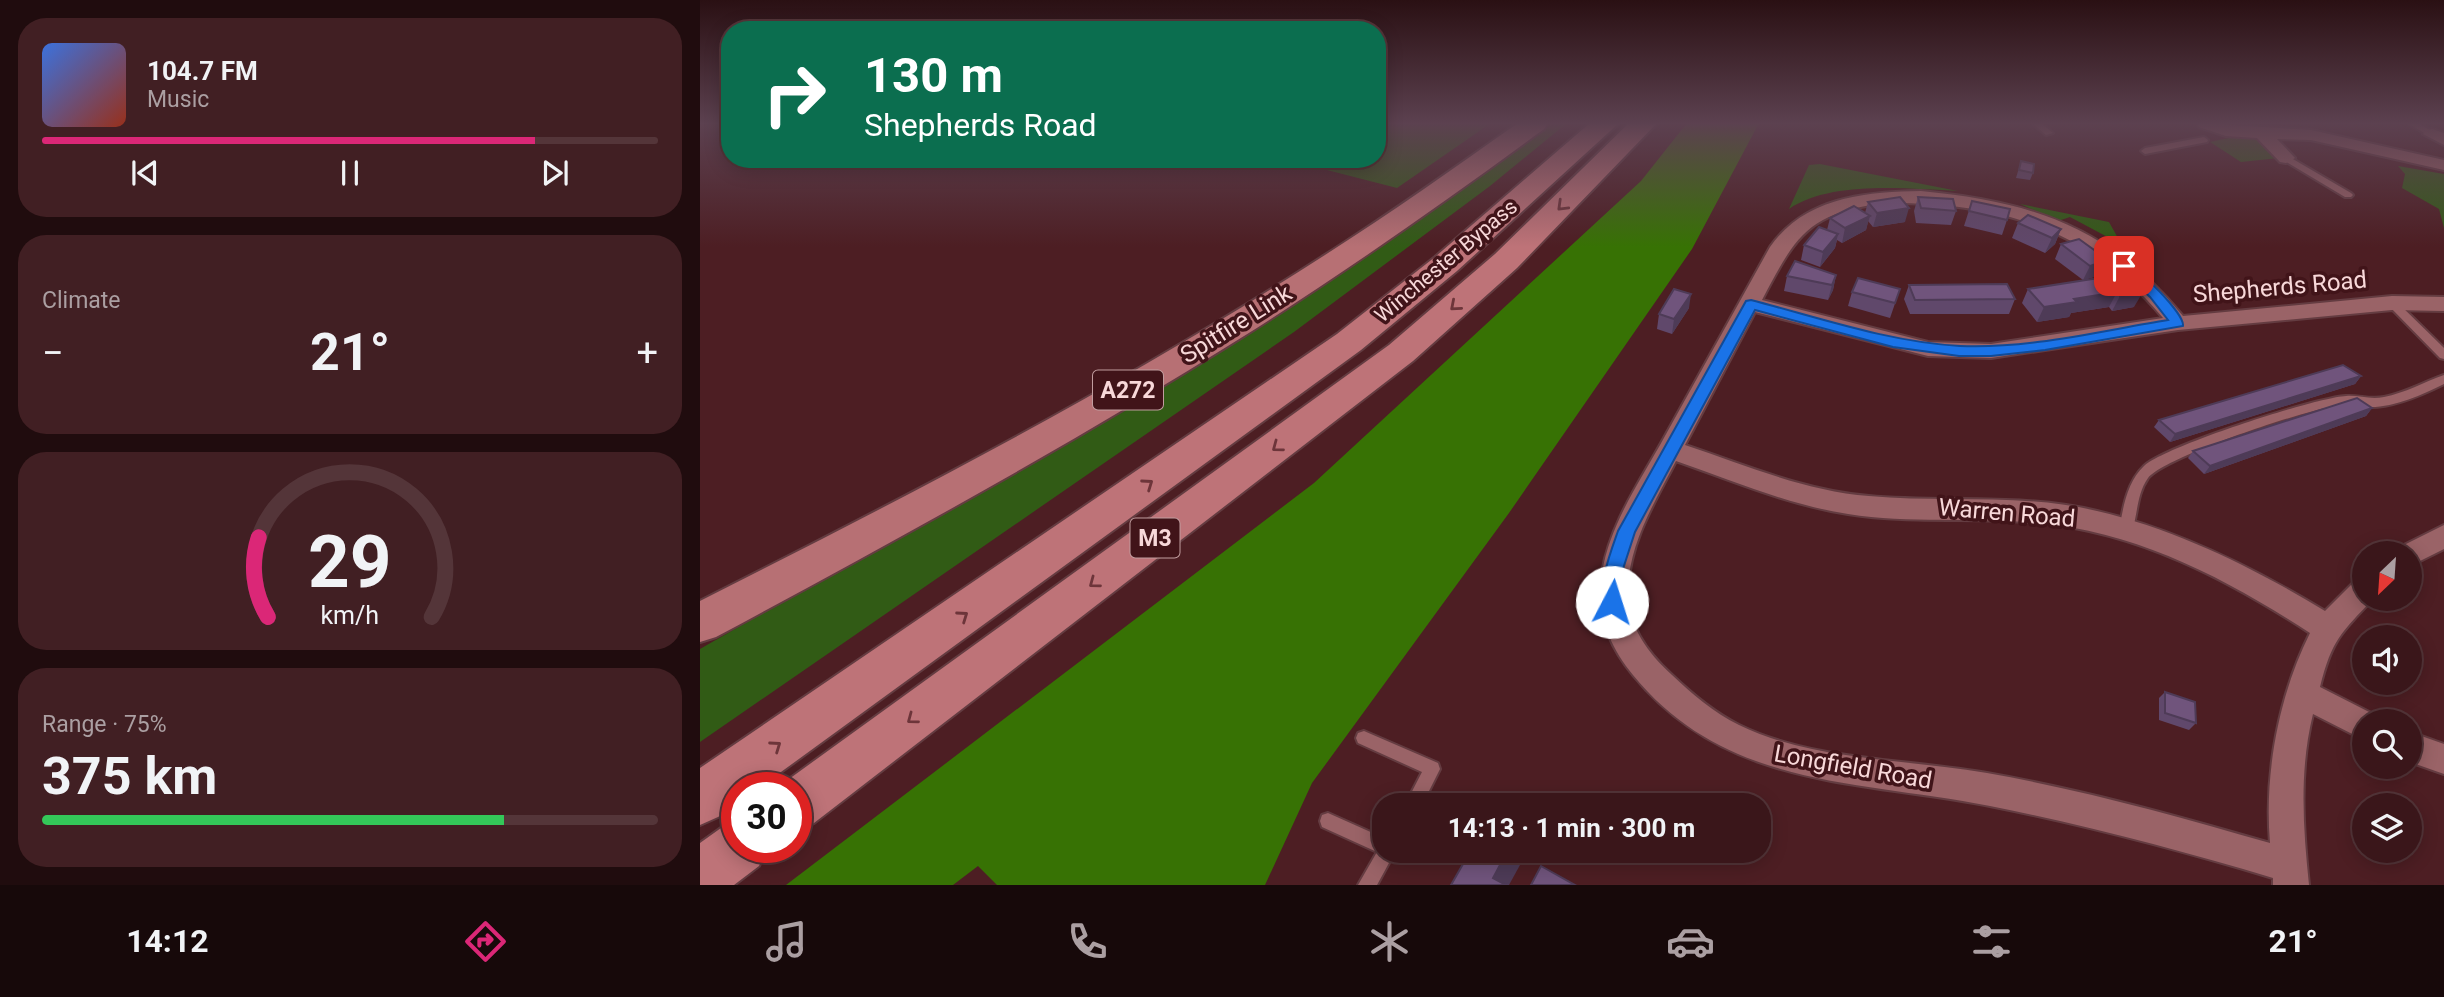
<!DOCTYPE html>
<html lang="en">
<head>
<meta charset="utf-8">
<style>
	body { margin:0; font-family:Roboto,sans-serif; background:#411f23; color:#f1f3f6; height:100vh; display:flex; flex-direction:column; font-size:26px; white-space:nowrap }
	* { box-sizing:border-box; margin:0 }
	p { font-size:23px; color:#ab9fa2 }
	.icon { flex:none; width:38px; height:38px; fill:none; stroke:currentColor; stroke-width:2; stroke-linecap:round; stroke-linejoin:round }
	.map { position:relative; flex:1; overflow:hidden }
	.sheet { display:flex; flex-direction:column; gap:18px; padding:18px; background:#200c0e; width:700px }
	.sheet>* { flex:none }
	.top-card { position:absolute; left:21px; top:21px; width:665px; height:147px; border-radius:28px; box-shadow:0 4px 18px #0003,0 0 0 2px #543539; background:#0b6e4f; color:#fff; overflow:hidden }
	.needle { width:46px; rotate:205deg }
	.controls { position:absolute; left:1652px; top:541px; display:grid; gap:14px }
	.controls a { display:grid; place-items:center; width:70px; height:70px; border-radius:50%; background:#3a161a; box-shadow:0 4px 18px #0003,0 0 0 2px #543539; font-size:35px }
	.speed { position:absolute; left:21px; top:772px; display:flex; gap:14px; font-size:35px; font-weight:700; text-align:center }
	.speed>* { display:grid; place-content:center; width:91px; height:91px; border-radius:50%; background:#3a161a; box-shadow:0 4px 18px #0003,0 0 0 2px #543539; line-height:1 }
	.speed .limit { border:10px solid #d22; background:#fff; color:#111 }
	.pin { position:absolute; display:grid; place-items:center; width:60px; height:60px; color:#fff; margin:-30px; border-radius:14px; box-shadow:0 4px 10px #0006 }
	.me { position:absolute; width:77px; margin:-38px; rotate:5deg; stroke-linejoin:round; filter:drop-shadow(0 0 5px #0008) }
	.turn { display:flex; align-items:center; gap:24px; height:147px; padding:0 28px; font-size:32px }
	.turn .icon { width:91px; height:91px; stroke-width:2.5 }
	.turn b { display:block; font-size:49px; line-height:60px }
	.big { font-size:52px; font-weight:700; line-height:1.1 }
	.sheet .card { flex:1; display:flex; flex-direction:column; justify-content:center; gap:10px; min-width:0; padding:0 24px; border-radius:28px; background:#411f23 }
	.sheet .dial { align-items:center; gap:0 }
	.dial svg { height:182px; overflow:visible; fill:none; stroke:#543539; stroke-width:7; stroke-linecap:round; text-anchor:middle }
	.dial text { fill:#f1f3f6; stroke:none }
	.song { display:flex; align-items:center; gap:21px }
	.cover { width:84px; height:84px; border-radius:10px; background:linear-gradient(135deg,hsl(220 70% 55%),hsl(10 70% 35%)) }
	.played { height:7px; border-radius:4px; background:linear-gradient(90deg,#db2777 80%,#543539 80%) }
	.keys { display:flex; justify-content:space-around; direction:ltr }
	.heat { display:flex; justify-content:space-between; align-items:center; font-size:38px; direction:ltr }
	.charge { height:10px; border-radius:5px; background:linear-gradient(90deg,#34c759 75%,#543539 0) }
	.trip { position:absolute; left:672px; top:793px; width:399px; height:70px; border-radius:28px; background:#3a161a; box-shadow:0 4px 18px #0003,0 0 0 2px #543539; font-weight:700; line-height:70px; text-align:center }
	.dock { display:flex; height:112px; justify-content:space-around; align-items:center; background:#17090a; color:#ab9fa2 }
	.dock .icon { width:49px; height:49px }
	.dock .current { color:#db2777 }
	.dock b { font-size:32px; color:#f1f3f6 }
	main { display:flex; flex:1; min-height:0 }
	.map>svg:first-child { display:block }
</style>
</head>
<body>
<main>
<section class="sheet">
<div class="card">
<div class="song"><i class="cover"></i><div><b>104.7 FM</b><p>Music</p></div></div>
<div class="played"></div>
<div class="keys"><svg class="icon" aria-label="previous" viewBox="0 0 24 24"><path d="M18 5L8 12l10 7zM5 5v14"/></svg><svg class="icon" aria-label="pause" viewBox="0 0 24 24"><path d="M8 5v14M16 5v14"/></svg><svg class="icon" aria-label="next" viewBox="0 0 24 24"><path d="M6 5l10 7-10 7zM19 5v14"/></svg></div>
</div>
<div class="card"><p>Climate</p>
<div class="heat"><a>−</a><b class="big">21°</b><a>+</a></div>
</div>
<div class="card dial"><svg viewBox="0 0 100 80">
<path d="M14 69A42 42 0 1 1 86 69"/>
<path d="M14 69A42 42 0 0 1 10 34" stroke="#db2777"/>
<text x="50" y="56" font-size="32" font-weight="700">29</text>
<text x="50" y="72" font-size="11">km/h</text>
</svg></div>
<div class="card"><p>Range · 75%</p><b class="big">375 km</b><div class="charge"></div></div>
</section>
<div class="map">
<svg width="1744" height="885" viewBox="0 0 1744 885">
	<rect width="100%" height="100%" fill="#4d1e23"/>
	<g fill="#315b15">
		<polygon points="677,123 791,123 697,188 584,159 677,159"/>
		<polygon points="853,123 867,123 790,186 594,332 0,742 0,649 476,376 789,169"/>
		<polygon points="1538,136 1561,137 1579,158 1541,162 1510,142"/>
		<path d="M1120,164L1258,191C1208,189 1132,180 1089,209L1109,165Z"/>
		<polygon points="1698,166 1744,174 1744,228 1739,209 1702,188 1705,174"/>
		<polygon points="1320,204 1409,222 1432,263 1405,247 1415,241 1370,217 1358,221"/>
	</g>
	<polygon fill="#377204" points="987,123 1059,123 992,249 809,513 612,783 565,885 297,885 278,866 253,885 86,885 614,483 941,181"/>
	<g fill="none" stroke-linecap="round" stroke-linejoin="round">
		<defs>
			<g id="service">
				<polygon points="1332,123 1341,123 1353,133 1346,135"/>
				<polygon points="1708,123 1718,123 1736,134 1729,136"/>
				<polygon points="1504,137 1508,140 1507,142 1445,154 1441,151 1445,148"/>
				<polygon points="1586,155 1651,193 1653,195 1651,197 1645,197 1583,160 1583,156"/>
				<polygon points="1692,300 1696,301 1744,348 1744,359 1740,358 1688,305 1687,303 1688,301"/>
				<path d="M1744,375V384C1722,395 1693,408 1668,407C1661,407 1654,404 1647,404C1615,406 1466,456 1448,478C1436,495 1438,516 1431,534L1426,535L1421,534L1419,530C1423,508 1427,482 1444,466C1466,446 1614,398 1646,396C1659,395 1670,400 1684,397C1705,393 1724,382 1744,375Z"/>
				<polygon points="664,731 738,763 740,769 722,805 705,805 722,772 658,743 656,738 658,733"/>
				<polygon points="628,813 684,838 684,850 696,850 677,885 658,885 677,852 622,827 620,821 622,815"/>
			</g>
			<g id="minor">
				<polygon points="1497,123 1611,130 1744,160 1744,170 1611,140 1577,139 1595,158 1586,163 1580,162 1557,138 1526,136 1499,127"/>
				<polygon points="1732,129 1744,133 1744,145 1723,134 1726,130"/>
				<path d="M1221,191C1334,202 1409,227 1483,316L1692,296L1744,297V311L1692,310L1478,330L1291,358L1228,356L1055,312L985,445C1045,465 1105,491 1169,496C1245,503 1322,493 1397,511C1478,530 1554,568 1625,611L1654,582L1664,578V598H1674C1641,633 1632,639 1620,687L1675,715L1678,721H1664V740L1613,714C1599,771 1603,827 1609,885H1573V878C1480,850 1385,825 1290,806C1159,780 1026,789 933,675C909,646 895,611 902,573C910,523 941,480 965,436C1000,373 1035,310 1070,247C1105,197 1165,192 1221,191ZM1185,203C1300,202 1388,228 1463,318L1291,344L1228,342L1062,300C1096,235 1108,213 1185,203ZM976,461C1033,481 1089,505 1148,514C1211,524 1275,517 1338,523C1438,532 1527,579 1610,633C1579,695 1564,773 1570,843C1477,816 1383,790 1287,773C1208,759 1112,761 1039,725C1013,712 992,694 972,675C947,652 926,624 928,588C930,541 955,502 976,461Z"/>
				<polygon points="1744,525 1744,549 1710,566 1710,553 1697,553 1700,547"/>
				<polygon points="1710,732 1744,744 1744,774 1710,762"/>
			</g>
			<path id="trunk" d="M818,123H848L844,129C746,201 647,271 544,336C372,444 195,541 16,637L0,642V601C212,494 425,384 625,255C691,213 754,168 818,123Z"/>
			<g id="motorway">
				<polygon points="890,123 919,123 757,271 661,350 59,788 37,788 37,804 18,817 0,825 0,768 637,334 735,257"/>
				<polygon points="929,123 957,123 817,268 713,361 114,823 96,831 96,788 78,787 689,345 795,254"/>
				<polygon points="37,821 37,847 67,847 59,866 34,885 0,885 0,843 21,828"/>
			</g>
		</defs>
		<use href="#service" stroke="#643c41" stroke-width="4"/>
		<use href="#minor" stroke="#643c41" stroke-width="4"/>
		<use href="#trunk" stroke="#643c41" stroke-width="4"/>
		<use href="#motorway" stroke="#643c41" stroke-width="4"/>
		<use href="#service" fill="#9a6367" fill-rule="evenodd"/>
		<use href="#minor" fill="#9a6367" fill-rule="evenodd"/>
		<use href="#trunk" fill="#b77074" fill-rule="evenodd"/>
		<use href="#motorway" fill="#be7378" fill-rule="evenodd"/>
	</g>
	<g fill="#60486b">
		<polygon points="1321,161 1333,173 1330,180 1316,178"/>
		<polygon points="1218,197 1256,211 1251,225 1216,223 1214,211"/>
		<polygon points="1272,201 1307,220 1302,235 1264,226"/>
		<polygon points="1168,202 1205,222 1173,227 1168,221 1166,230 1142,243 1137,240 1135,248 1120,267 1101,260 1104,245 1127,230 1130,218 1165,213"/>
		<polygon points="1318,223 1361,229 1355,244 1345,253 1312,238"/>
		<polygon points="1361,244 1408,260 1401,275 1383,280 1355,259"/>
		<polygon points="1424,274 1434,307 1412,311 1409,307 1371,313 1369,317 1337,322 1322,303 1328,289"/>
		<polygon points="1136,275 1133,290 1128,300 1084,291 1087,276"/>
		<polygon points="1209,285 1315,299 1309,314 1210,314 1204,299"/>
		<polygon points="1200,289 1190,318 1148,306 1152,292"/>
		<polygon points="989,308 972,334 957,329 959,314"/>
		<polygon points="1661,376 1655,384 1470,442 1454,427 1459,420"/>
		<polygon points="1672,408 1666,416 1504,474 1488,458 1493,451"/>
		<polygon points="1465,692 1496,723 1489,730 1459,720 1459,698"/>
	</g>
	<g fill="#4e3b57">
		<polygon points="1209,208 1205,222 1173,227 1177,213"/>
		<polygon points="1170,216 1166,230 1142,243 1145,228"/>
		<polygon points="1361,229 1355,244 1345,253 1352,238"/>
		<polygon points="1138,234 1135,248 1120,267 1123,252"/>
		<polygon points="1408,260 1401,275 1383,280 1390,266"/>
		<polygon points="1136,275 1133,290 1128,300 1132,285"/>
		<polygon points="1417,292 1409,307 1371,313 1369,317 1337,322 1344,307 1374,299"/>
		<polygon points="1443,292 1434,307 1412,311 1420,296"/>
		<polygon points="991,294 989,308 972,334 974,319"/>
		<polygon points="1661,376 1655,384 1470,442 1475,434"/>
		<polygon points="1672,408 1666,416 1504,474 1510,466"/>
		<polygon points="808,850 819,850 820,865 809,885 794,885 793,878"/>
	</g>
	<g fill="#70547c" stroke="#4e3b57" stroke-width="2">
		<polygon points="1321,161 1334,164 1333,173 1319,170"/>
		<polygon points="1200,197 1209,208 1177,213 1168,202"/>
		<polygon points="1218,197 1253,199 1256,211 1221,208"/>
		<polygon points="1272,201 1310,209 1307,220 1269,211"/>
		<polygon points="1154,206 1170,216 1145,228 1130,218"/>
		<polygon points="1328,215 1361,229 1352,238 1318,223"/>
		<polygon points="1119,227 1138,234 1123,252 1104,245"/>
		<polygon points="1379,239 1408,260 1390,266 1361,244"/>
		<polygon points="1095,261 1136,275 1132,285 1087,276"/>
		<polygon points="1424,274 1443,292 1420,296 1417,292 1374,299 1377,302 1344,307 1328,289"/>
		<polygon points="1158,278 1200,289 1195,303 1152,292"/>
		<polygon points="1307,284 1315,299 1215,300 1209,285"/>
		<polygon points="974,289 991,294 974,319 959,314"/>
		<polygon points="1643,365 1661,376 1475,434 1459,420"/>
		<polygon points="1657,398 1672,408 1510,466 1493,451"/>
		<polygon points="1465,692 1495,702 1496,723 1465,713"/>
		<polygon points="771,850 808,850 793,878 806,885 751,885"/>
		<polygon points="841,866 875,885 831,885"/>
	</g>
	<defs><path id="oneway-chevron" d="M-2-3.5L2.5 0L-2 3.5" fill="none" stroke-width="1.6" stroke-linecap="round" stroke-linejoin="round" transform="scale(1.75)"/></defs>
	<g stroke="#6d353a">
		<use href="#oneway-chevron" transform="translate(862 206) rotate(136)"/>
		<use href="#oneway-chevron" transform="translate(755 306) rotate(139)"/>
		<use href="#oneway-chevron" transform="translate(577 447) rotate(143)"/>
		<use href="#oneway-chevron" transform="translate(448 484) rotate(-35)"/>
		<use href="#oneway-chevron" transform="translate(394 583) rotate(143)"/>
		<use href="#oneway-chevron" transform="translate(263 616) rotate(-35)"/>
		<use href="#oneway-chevron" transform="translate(212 719) rotate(143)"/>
		<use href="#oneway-chevron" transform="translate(76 746) rotate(-35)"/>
	</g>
	<linearGradient id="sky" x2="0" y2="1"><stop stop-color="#2a1013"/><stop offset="0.5" stop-color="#5c4150"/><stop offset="1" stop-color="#5c4150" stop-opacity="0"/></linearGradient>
	<rect width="1744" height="247" fill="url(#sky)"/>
	<path fill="#1a73e8" stroke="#114b97" stroke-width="2" d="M1424,262C1437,266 1485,314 1483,326L1345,350L1291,356H1259L1193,347L1055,310L935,532L923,569L918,608L912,610L905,608C896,589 911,551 918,531L1046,301L1051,300C1120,318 1189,342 1260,346C1329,349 1400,331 1468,320L1450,297L1419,268L1417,266Z"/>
	<g text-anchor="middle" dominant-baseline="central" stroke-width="7" stroke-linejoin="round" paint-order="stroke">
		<g font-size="21" fill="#f8d8d9" stroke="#411419">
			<text transform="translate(746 261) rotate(-40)">Winchester Bypass</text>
		</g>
		<g fill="#411419" stroke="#c19d9f" stroke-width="2">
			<rect x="393" y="370.5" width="70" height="39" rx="5"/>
			<rect x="430.5" y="518.5" width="49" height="39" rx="5"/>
		</g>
		<g font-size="23" font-weight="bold" fill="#f8d8d9">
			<text x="428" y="390">A272</text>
			<text x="455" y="538">M3</text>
		</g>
		<g font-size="24" fill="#f8d8d9" stroke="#411419">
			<text transform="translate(1580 287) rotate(-5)">Shepherds Road</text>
			<text transform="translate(536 324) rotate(-32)">Spitfire Link</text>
			<text transform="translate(1307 513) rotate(5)">Warren Road</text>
			<text transform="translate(1153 767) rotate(10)">Longfield Road</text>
		</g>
	</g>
</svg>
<div class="controls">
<a><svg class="needle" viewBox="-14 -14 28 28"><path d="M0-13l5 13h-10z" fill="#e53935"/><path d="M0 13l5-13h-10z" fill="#ab9fa2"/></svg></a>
<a><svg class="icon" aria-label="sound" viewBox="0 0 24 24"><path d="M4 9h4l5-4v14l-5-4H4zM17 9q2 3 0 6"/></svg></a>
<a><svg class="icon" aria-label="search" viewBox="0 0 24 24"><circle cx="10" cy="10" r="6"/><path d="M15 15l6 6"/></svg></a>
<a><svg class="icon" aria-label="layers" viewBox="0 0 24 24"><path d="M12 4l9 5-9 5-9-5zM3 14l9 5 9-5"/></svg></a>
</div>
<div class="speed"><div class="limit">30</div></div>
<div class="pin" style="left:1424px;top:266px;background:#d93025"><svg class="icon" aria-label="arrive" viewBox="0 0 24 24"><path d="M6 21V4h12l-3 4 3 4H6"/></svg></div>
<svg class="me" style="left:912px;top:602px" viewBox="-20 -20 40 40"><circle r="19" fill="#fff"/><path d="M0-13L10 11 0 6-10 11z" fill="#1a73e8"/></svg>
<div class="trip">14:13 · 1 min · 300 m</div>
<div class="top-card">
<div class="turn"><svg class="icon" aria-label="right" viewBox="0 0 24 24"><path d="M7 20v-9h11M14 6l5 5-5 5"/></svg><div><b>130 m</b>Shepherds Road</div></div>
</div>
</div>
</main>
<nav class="dock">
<b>14:12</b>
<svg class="icon current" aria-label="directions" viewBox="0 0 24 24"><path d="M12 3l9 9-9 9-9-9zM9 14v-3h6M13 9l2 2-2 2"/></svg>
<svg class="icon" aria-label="music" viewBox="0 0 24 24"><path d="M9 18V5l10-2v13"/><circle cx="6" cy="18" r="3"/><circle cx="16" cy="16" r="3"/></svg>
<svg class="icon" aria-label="phone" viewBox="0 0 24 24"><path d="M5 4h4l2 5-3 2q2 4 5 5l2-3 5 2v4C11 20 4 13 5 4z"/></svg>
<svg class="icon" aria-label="climate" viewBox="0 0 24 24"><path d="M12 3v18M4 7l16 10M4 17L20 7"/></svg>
<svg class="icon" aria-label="car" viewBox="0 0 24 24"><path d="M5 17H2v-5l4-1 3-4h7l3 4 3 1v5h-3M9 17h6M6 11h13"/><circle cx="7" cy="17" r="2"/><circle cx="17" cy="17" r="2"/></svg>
<svg class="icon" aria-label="filters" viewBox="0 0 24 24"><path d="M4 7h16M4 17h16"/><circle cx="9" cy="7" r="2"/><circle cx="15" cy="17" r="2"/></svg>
<b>21°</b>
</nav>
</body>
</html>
